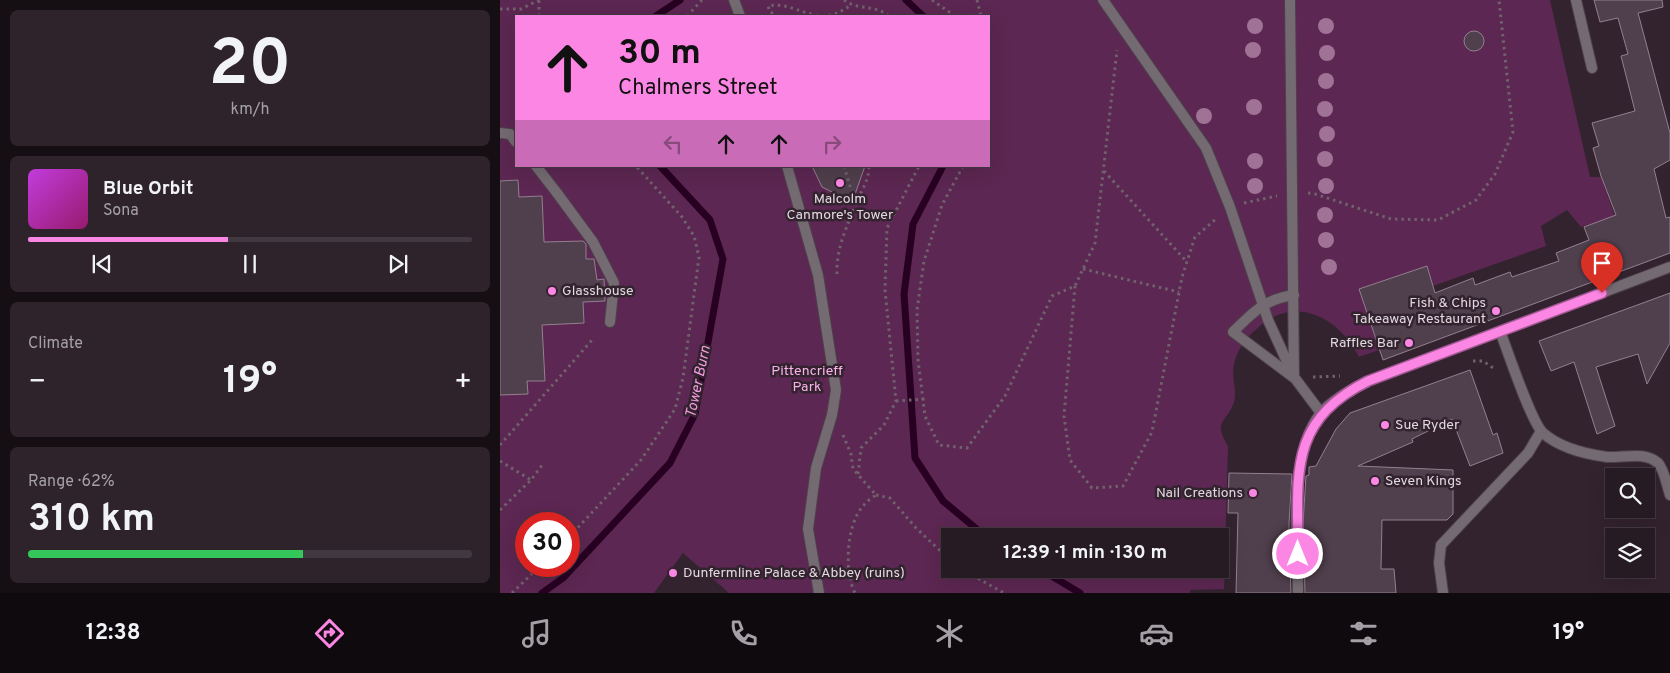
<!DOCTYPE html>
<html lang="en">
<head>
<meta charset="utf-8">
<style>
	body { margin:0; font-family:Overpass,sans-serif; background:#2e232b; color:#f1f3f6; height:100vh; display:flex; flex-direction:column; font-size:19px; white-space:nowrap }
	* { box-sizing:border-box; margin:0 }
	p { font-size:16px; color:#a4a1a6 }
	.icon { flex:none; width:28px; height:28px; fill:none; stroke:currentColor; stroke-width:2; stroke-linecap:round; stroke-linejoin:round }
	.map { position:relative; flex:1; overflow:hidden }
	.panel { display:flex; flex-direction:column; gap:10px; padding:10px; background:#150e13; width:500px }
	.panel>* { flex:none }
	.guide { position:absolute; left:15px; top:15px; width:475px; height:152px; border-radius:0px; box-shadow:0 5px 20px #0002,0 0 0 1px #423841; background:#fc86e4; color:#111; overflow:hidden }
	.fabs { position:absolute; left:1105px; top:468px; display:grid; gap:10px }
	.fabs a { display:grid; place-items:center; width:50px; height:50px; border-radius:0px; background:#261a23; box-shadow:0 5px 20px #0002,0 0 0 1px #423841; font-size:25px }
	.speed { position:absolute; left:15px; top:512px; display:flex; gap:10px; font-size:25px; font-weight:700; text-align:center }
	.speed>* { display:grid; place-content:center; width:65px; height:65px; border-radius:50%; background:#261a23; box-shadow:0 5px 20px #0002,0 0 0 1px #423841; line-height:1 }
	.speed .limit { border:8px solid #d22; background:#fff; color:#111 }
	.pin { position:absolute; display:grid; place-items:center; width:42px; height:42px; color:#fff; margin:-51px -21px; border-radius:50% 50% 50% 0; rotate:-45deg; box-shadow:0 0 5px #0007 }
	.pin .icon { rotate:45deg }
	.me { position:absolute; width:55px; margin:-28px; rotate:0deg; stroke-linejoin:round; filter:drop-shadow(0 0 4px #0008) }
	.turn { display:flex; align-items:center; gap:18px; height:105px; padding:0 20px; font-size:22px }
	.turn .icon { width:65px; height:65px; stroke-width:2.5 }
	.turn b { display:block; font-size:35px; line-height:42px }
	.lanes { display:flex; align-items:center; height:48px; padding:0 20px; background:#0003; justify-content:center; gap:25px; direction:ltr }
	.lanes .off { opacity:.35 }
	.big { font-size:38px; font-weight:700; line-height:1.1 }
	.panel .tile { flex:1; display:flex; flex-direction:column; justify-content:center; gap:8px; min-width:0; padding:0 18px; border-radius:8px; background:#2e232b }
	.panel .dial { align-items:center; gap:0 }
	.dial b { font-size:65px; line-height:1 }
	.song { display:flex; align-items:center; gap:15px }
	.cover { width:60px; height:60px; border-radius:8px; background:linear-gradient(135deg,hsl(290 70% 55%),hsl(320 70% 35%)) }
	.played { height:5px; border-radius:2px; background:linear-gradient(90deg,#fc86e4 45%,#423841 45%) }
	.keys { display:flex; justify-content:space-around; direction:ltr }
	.heat { display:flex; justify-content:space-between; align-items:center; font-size:28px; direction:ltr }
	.charge { height:8px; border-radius:4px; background:linear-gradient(90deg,#34c759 62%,#423841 0) }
	.trip { position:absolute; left:441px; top:528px; width:288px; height:50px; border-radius:0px; background:#261a23; box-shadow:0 5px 20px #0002,0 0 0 1px #423841; font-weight:700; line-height:50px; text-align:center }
	.dock { display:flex; height:80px; justify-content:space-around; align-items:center; background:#0f0a0e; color:#a4a1a6 }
	.dock .icon { width:35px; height:35px }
	.dock .selected { color:#fc86e4 }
	.dock b { font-size:22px; color:#f1f3f6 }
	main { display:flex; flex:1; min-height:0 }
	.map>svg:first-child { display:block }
</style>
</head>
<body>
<main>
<section class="panel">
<div class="tile dial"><b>20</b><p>km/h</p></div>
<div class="tile">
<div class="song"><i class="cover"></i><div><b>Blue Orbit</b><p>Sona</p></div></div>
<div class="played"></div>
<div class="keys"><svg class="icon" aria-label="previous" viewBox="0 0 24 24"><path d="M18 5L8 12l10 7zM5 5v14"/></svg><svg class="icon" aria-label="pause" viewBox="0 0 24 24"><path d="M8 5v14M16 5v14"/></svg><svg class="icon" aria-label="next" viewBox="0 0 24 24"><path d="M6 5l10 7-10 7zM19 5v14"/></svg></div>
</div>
<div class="tile"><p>Climate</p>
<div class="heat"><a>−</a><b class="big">19°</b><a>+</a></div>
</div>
<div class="tile"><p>Range · 62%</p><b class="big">310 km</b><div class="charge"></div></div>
</section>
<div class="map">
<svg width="1170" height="593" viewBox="0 0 1170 593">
	<rect width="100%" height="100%" fill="#33232f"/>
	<path fill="#5c2752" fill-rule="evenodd" d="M0,0H1050L1090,177H1101L1115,217L1081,227L1067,210L1041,226L1046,246L933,286L927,266L859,289L879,350L859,357C839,318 797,295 760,326C749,335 741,344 736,357C729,375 738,389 734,402C727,423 712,420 728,446L724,589L690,590V593H229L183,553L154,593H0ZM16,16H489V166H16ZM26,524H69V566H26ZM450,536H720V569H450Z"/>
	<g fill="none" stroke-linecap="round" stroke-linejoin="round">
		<g stroke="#280022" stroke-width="7">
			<polyline points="406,0 423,16"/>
			<polyline points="156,16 180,0"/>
			<polyline points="443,166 413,224 404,294 415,458 443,501 485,536"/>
			<polyline points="540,569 580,593"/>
			<polyline points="42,593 63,578 170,463 195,414 223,259 210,220 160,166"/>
		</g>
	</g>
	<g fill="#503f4c" stroke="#93808e">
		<polygon points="1094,0 1162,0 1163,7 1138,13 1170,133 1170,160 1154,169 1166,218 1170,217 1170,253 883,360 859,289 927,266 935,293 973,278 975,285 1010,272 1012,277 1059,261 1056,253 1089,240 1084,227 1116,215 1101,176 1093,148 1099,146 1092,123 1135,111 1121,56 1128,54 1118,18 1100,22"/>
		<circle cx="974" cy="41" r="10"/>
		<polygon points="312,166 365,166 354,197 342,197 322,187"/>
		<polygon points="18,180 19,197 42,196 44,242 83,241 86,244 86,259 94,259 97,280 104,279 105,301 83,302 84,323 42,325 45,381 27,381 28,394 0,395 0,181"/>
		<polygon points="1170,293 1170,343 1147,384 1138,354 1096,367 1115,426 1097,434 1074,362 1051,371 1039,341"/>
		<polygon points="970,370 993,435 997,433 1003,453 970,466 952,419 912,439 913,442 858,466 953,470 953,514 947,520 882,520 881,569 894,569 896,593 805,593 803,524 806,476 809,475 809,467 816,466 836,429 850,413"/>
		<polygon points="729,473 792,474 789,524 791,593 736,593 738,513 728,513"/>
	</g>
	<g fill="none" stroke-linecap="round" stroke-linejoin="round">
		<defs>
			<g id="lane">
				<polyline points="1076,0 1092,68"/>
				<polyline points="57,193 93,242 114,283 110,322"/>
				<path d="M1000,331C1007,349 1031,422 1043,433C1060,448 1085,454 1107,457C1123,458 1145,451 1158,463C1164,469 1167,486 1170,495"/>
				<polyline points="943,593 939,563 941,545 1028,453 1041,431"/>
			</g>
			<g id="street">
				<polyline points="234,0 240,16"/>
				<polyline points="603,0 706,148 730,207 768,320 794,377"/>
				<polyline points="790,0 794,377 821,413"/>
				<polyline points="0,133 10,134 16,142"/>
				<polyline points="36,166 57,193"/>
				<polyline points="287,166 318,275 336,390 332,415 316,468 308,529 319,593"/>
				<path d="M793,377L733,332C753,312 765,299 794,295"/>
				<path d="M798,593C798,541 787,455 821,413C833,399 852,389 869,381L1170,267"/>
			</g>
		</defs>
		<use href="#lane" stroke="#4f404b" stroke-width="12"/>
		<use href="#street" stroke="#4f404b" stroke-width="12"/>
		<g stroke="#70626c" stroke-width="3" stroke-dasharray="2.5 4" stroke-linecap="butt">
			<path d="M344,0C359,11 374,4 389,16"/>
			<polyline points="432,0 455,16"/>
			<polyline points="477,0 481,16"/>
			<polyline points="0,9 21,9 39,0"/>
			<polyline points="39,16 39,0"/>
			<polyline points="187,16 202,0"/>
			<path d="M279,16L270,12L268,6C297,0 316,31 351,5"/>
			<polyline points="344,166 353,196 359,199"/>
			<polyline points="463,166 442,205 424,261 417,310 418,360 425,416 439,445 467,448 505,396 552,296 575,286 595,243 617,50"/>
			<polyline points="604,171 687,262"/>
			<polyline points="808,193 815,194 891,219 938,220 976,200 995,174 1013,132 999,0"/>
			<polyline points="744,203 777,196"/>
			<polyline points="583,269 679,292"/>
			<path d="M337,274C336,247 348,224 358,199C363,188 369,179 369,166"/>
			<polyline points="575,286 564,416 570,460 592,488 623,486 652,432 682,277 695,237 717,218"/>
			<polyline points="973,361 983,361 996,370"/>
			<polyline points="813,377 840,376"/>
			<polyline points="396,401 425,399"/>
			<path d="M343,435L351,454L353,469L376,495C372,498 367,501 364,505C346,523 344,572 355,593"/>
			<polyline points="0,445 92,340"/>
			<polyline points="0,461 31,480"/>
			<polyline points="358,474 361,448 384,425 396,401 385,290 387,228 419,166"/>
			<polyline points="376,495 390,498 416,528 450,560"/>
			<polyline points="0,510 31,480 43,464"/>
			<polyline points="69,537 141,460 175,409 183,378 199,257 194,236 182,217 136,166"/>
			<polyline points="461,569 504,593"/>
			<polyline points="12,593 40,566"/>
		</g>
		<use href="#lane" stroke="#736b71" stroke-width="10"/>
		<use href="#street" stroke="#736b71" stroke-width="10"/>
	</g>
	<g fill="#a07296">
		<circle cx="755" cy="26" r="8"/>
		<circle cx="826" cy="26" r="8"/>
		<circle cx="753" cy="50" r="8"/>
		<circle cx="827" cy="53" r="8"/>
		<circle cx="826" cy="81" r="8"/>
		<circle cx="754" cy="107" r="8"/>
		<circle cx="825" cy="109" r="8"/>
		<circle cx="704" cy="116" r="8"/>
		<circle cx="827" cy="134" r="8"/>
		<circle cx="825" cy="159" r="8"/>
		<circle cx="755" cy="161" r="8"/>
		<circle cx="755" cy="186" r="8"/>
		<circle cx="826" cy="186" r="8"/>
		<circle cx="825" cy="215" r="8"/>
		<circle cx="826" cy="240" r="8"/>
		<circle cx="829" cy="267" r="8"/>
	</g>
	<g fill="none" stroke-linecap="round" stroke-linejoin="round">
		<defs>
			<path id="route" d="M798,554C798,476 787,421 868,381L1102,293"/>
		</defs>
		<use href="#route" stroke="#a45794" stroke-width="12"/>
		<use href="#route" stroke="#fc86e4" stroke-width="9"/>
	</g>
	<g fill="#fc86e4" stroke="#33232f" stroke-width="2">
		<circle cx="340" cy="183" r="5"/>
		<circle cx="52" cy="291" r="5"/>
		<circle cx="996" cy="311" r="5"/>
		<circle cx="909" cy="343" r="5"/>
		<circle cx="885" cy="425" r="5"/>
		<circle cx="875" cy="481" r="5"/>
		<circle cx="753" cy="493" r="5"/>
		<circle cx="173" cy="573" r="5"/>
	</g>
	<g text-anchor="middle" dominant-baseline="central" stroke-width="5" stroke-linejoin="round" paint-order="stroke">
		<g font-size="14" fill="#e2d8e0" stroke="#33232f" text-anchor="start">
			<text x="340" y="199" text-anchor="middle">Malcolm<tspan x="340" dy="16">Canmore's Tower</tspan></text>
			<text x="62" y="291">Glasshouse</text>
			<text x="986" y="303" text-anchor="end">Fish &amp; Chips<tspan x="986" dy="16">Takeaway Restaurant</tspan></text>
			<text x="899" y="343" text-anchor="end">Raffles Bar</text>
			<text x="895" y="425">Sue Ryder</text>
			<text x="885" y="481">Seven Kings</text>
			<text x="743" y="493" text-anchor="end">Nail Creations</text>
			<text x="183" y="573">Dunfermline Palace &amp; Abbey (ruins)</text>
		</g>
		<g font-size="14" fill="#fab3ea" stroke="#33232f">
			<text x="307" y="371">Pittencrieff<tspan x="307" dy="16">Park</tspan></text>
		</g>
		<g font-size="15" font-style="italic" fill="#f39ce0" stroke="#33232f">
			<text transform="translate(199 382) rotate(-78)">Tower Burn</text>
		</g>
	</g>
</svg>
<div class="fabs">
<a><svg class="icon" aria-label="search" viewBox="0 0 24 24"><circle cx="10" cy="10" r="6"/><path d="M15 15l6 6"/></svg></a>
<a><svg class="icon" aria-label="layers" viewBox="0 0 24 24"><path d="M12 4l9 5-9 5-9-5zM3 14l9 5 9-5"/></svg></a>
</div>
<div class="speed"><div class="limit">30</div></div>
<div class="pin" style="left:1102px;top:293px;background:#d93025"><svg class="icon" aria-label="arrive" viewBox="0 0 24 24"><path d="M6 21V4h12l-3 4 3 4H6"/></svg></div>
<svg class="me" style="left:798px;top:554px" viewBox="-20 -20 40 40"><circle r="17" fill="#fc86e4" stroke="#fff" stroke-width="3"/><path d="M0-11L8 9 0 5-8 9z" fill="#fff"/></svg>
<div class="trip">12:39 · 1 min · 130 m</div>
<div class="guide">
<div class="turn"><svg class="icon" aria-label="ahead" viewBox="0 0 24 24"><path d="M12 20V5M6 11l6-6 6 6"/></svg><div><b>30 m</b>Chalmers Street</div></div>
<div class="lanes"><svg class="icon off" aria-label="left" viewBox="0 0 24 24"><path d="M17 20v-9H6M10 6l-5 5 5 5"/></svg><svg class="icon" aria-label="ahead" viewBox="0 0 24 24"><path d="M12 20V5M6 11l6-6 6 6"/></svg><svg class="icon" aria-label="ahead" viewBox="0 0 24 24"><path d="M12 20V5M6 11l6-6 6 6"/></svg><svg class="icon off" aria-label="right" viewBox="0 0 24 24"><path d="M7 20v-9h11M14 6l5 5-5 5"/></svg></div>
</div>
</div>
</main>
<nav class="dock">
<b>12:38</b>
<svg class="icon selected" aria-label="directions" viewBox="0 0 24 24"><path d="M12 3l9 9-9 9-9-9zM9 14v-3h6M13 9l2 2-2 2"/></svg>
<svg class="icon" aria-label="music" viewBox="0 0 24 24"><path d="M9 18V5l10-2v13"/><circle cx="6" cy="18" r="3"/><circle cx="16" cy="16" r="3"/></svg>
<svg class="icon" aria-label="phone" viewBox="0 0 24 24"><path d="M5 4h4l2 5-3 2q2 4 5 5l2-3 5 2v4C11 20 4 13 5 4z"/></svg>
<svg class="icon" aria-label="climate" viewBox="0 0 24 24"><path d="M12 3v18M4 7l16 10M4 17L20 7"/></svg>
<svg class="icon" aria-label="car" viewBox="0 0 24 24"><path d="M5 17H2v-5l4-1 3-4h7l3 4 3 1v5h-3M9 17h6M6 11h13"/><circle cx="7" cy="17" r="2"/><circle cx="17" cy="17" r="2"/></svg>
<svg class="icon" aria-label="filters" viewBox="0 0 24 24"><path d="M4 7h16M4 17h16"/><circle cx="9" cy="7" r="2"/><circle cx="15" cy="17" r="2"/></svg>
<b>19°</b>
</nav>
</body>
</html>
